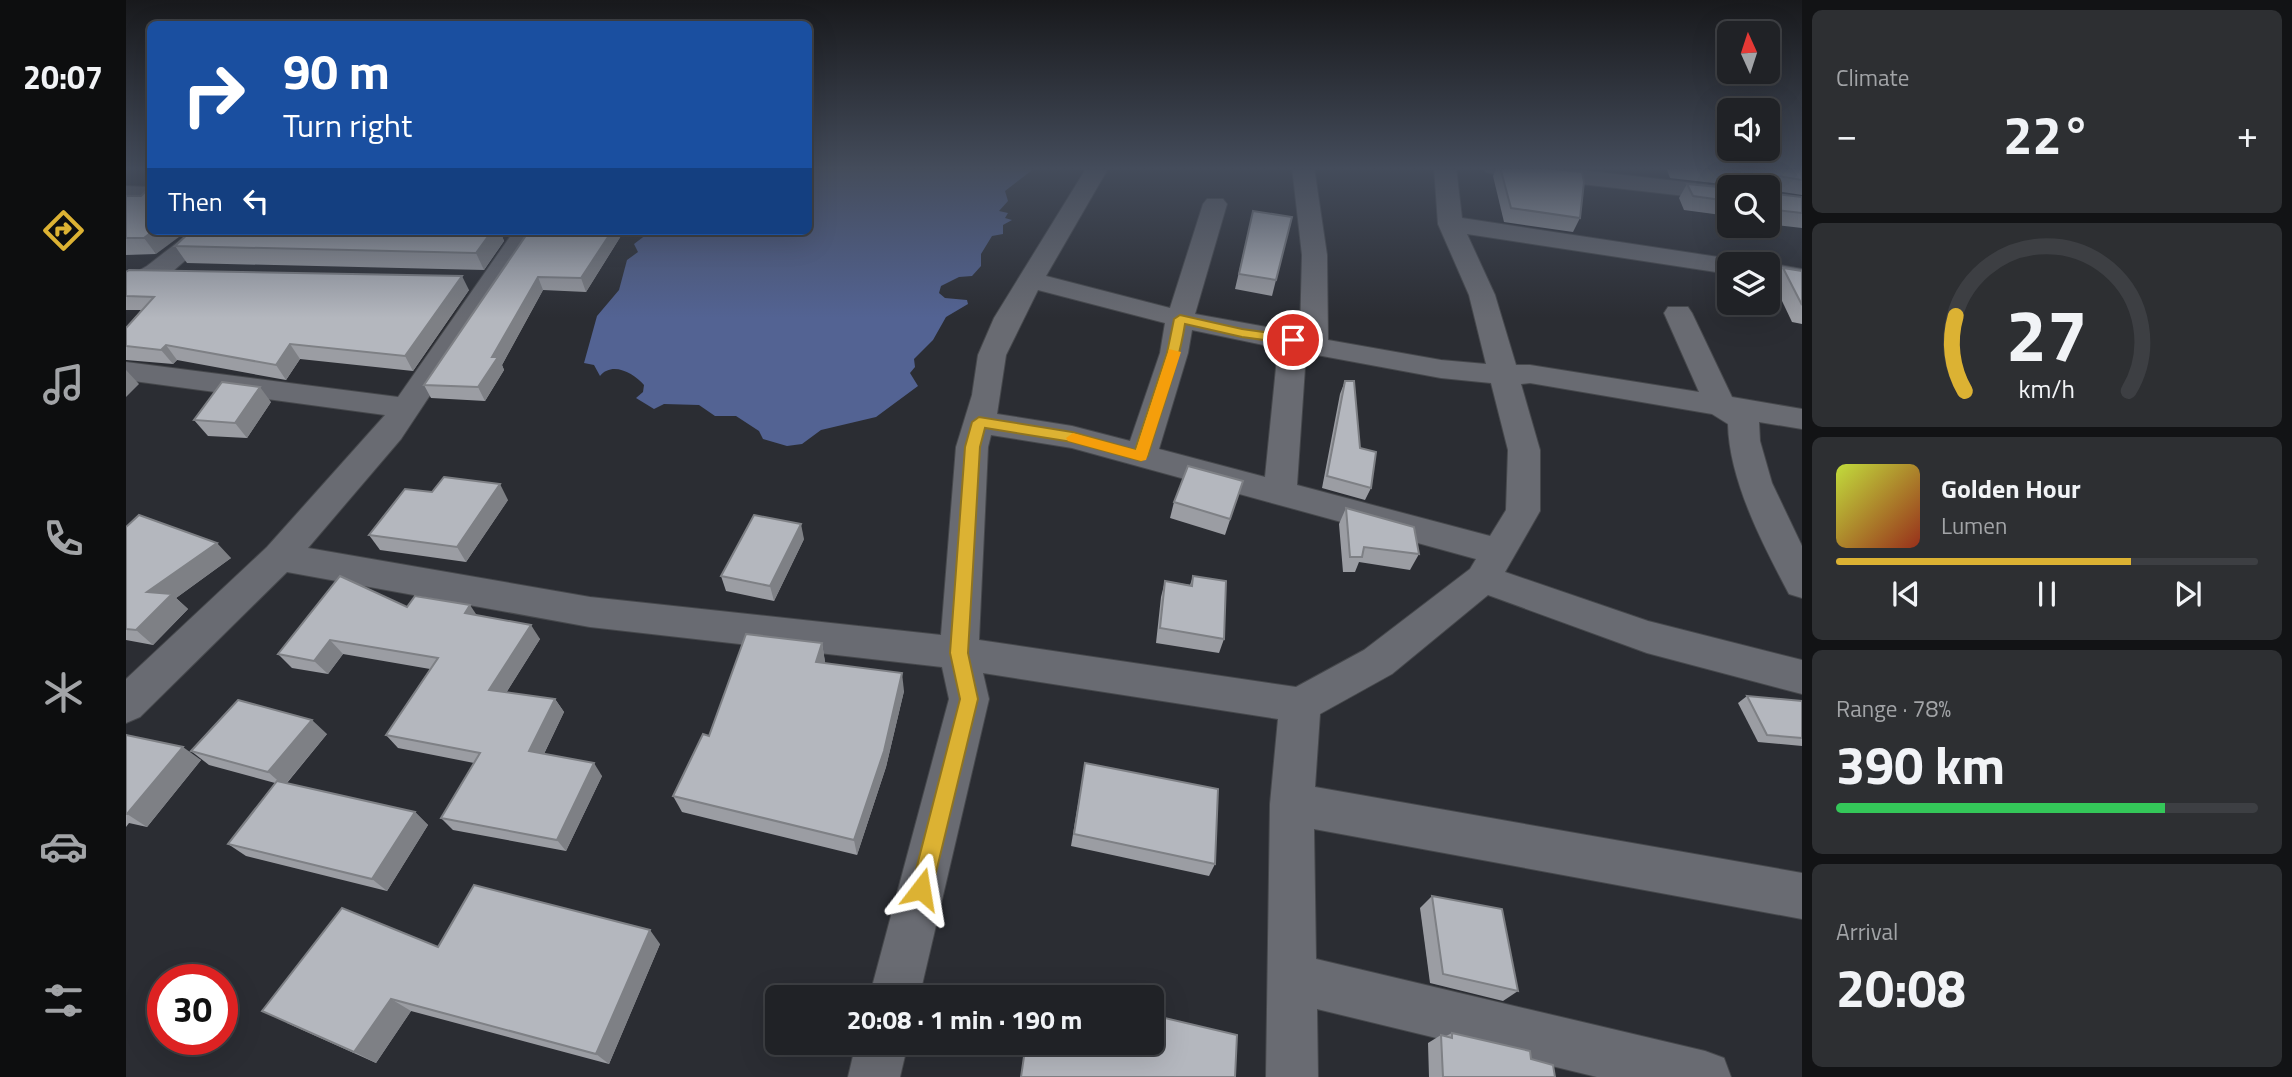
<!DOCTYPE html>
<html lang="en">
<head>
<meta charset="utf-8">
<style>
	body { margin:0; font-family:"Titillium Web",sans-serif; background:#2d2f32; color:#f1f3f6; height:100vh; display:flex; flex-direction:column; font-size:26px; white-space:nowrap }
	* { box-sizing:border-box; margin:0 }
	p { font-size:23px; color:#a2a4a7 }
	.icon { flex:none; width:38px; height:38px; fill:none; stroke:currentColor; stroke-width:2; stroke-linecap:round; stroke-linejoin:round }
	.map { position:relative; flex:1; overflow:hidden }
	.details { display:flex; flex-direction:column; gap:10px; padding:10px; background:#121315; width:490px }
	.details>* { flex:none }
	.top-card { position:absolute; left:21px; top:21px; width:665px; height:214px; border-radius:10px; box-shadow:0 7px 28px #0002,0 0 0 2px #3d3f43; background:#1a4fa0; color:#fff; overflow:hidden }
	.needle { width:46px; rotate:357deg }
	.controls { position:absolute; left:1591px; top:21px; display:grid; gap:14px }
	.controls a { display:grid; place-items:center; width:63px; height:63px; border-radius:10px; background:#202226; box-shadow:0 7px 28px #0002,0 0 0 2px #3d3f43; font-size:35px }
	.speed { position:absolute; left:21px; top:964px; display:flex; gap:14px; font-size:35px; font-weight:700; text-align:center }
	.speed>* { display:grid; place-content:center; width:91px; height:91px; border-radius:50%; background:#202226; box-shadow:0 7px 28px #0002,0 0 0 2px #3d3f43; line-height:1 }
	.speed .limit { border:10px solid #d22; background:#fff; color:#111 }
	.pin { position:absolute; display:grid; place-items:center; width:60px; height:60px; color:#fff; margin:-30px; border:4px solid #fff; border-radius:50%; box-shadow:0 2px 7px #0007 }
	.me { position:absolute; width:77px; margin:-38px; rotate:14deg; stroke-linejoin:round; filter:drop-shadow(0 0 5px #0008) }
	.turn { display:flex; align-items:center; gap:24px; height:147px; padding:0 21px; font-size:32px }
	.turn .icon { width:91px; height:91px; stroke-width:2.5 }
	.turn b { display:block; font-size:49px; line-height:60px }
	.then { display:flex; align-items:center; height:66px; padding:0 21px; background:#0003; gap:14px; font-size:26px }
	.big { font-size:52px; font-weight:700; line-height:1.1 }
	.details .tile { flex:1; display:flex; flex-direction:column; justify-content:center; gap:10px; min-width:0; padding:0 24px; border-radius:10px; background:#2d2f32 }
	.details .dial { align-items:center; gap:0 }
	.dial svg { height:182px; overflow:visible; fill:none; stroke:#3d3f43; stroke-width:7; stroke-linecap:round; text-anchor:middle }
	.dial text { fill:#f1f3f6; stroke:none }
	.song { display:flex; align-items:center; gap:21px }
	.cover { width:84px; height:84px; border-radius:10px; background:linear-gradient(135deg,hsl(70 70% 55%),hsl(10 70% 35%)) }
	.played { height:7px; border-radius:4px; background:linear-gradient(90deg,#dcb233 70%,#3d3f43 70%) }
	.keys { display:flex; justify-content:space-around; direction:ltr }
	.heat { display:flex; justify-content:space-between; align-items:center; font-size:38px; direction:ltr }
	.charge { height:10px; border-radius:5px; background:linear-gradient(90deg,#34c759 78%,#3d3f43 0) }
	.trip { position:absolute; left:639px; top:985px; width:399px; height:70px; border-radius:10px; background:#202226; box-shadow:0 7px 28px #0002,0 0 0 2px #3d3f43; font-weight:700; line-height:70px; text-align:center }
	main { display:flex; flex:1; min-height:0 }
	.tab-bar { display:flex; flex-direction:column; width:126px; justify-content:space-around; align-items:center; background:#0d0e0f; color:#a2a4a7 }
	.tab-bar .icon { width:49px; height:49px }
	.tab-bar .current { color:#dcb233 }
	.tab-bar b { font-size:32px; color:#f1f3f6 }
	.map>svg:first-child { display:block }
</style>
</head>
<body>
<main>
<nav class="tab-bar">
<b>20:07</b>
<svg class="icon current" aria-label="directions" viewBox="0 0 24 24"><path d="M12 3l9 9-9 9-9-9zM9 14v-3h6M13 9l2 2-2 2"/></svg>
<svg class="icon" aria-label="music" viewBox="0 0 24 24"><path d="M9 18V5l10-2v13"/><circle cx="6" cy="18" r="3"/><circle cx="16" cy="16" r="3"/></svg>
<svg class="icon" aria-label="phone" viewBox="0 0 24 24"><path d="M5 4h4l2 5-3 2q2 4 5 5l2-3 5 2v4C11 20 4 13 5 4z"/></svg>
<svg class="icon" aria-label="climate" viewBox="0 0 24 24"><path d="M12 3v18M4 7l16 10M4 17L20 7"/></svg>
<svg class="icon" aria-label="car" viewBox="0 0 24 24"><path d="M5 17H2v-5l4-1 3-4h7l3 4 3 1v5h-3M9 17h6M6 11h13"/><circle cx="7" cy="17" r="2"/><circle cx="17" cy="17" r="2"/></svg>
<svg class="icon" aria-label="filters" viewBox="0 0 24 24"><path d="M4 7h16M4 17h16"/><circle cx="9" cy="7" r="2"/><circle cx="15" cy="17" r="2"/></svg>
</nav>
<div class="map">
<svg width="1676" height="1077" viewBox="0 0 1676 1077">
	<rect width="100%" height="100%" fill="#2b2d33"/>
	<path fill="#536393" d="M683,167H910L879,191L882,201L873,211L882,213L879,218L886,220L877,225V234L866,236L855,254V266L846,276L833,277L815,286L813,293L819,298L841,300L842,304L820,317L807,340L788,359L789,367L784,373L792,386L750,417L695,430L676,444L661,446L637,439L633,431L610,416H589L573,405L538,404L528,409L510,398L517,392L518,385C508,373 486,361 474,376L468,365L458,363L471,316L493,290L501,260L512,252L508,244L525,231H682Z"/>
	<g fill="none" stroke-linecap="round" stroke-linejoin="round">
		<defs>
			<g id="street">
				<path d="M961,167H983L920,276L1044,308L1077,204L1081,199H1097L1101,204L1069,314L1174,333L1176,255L1166,167H1188L1201,255L1202,340L1315,360L1360,364L1343,295L1312,224L1308,167H1330L1336,218L1612,260L1615,264H1603V274L1341,234L1369,295L1390,365H1404L1573,392L1538,313L1542,307H1562L1566,313L1606,397L1676,409V429L1633,422L1634,441L1646,483L1676,546V598L1663,594C1637,545 1603,480 1602,424L1586,414L1404,383L1395,384L1414,450V511L1379,572L1522,621L1676,660V694L1521,653L1362,595L1266,674L1194,714L1189,787L1676,873V919L1188,829L1190,959L1579,1051L1598,1058L1605,1077H1471L1191,1009L1192,1077H1140L1144,804L1152,719L857,673L863,699L793,998H743L823,699L816,667L464,627L161,572L14,717L0,723V679L141,547L259,415L0,380V362L272,397L388,231H413L275,439L182,548L464,597L815,635L830,447L846,395L852,355L868,318ZM912,290L1039,323L1034,353L1004,441L946,426L871,414L880,355ZM1066,330L1152,348L1139,477L1033,449L1062,353ZM1180,353L1315,378L1365,383L1382,450L1380,510L1364,536L1171,485ZM865,435L946,448L1350,559L1344,569L1238,650L1170,687L853,640L862,447Z"/>
				<polygon points="1357,167 1428,167 1603,187 1603,201 1368,174 1360,172"/>
				<polygon points="0,186 24,187 24,201 0,200"/>
				<polygon points="66,231 93,231 39,278 0,297 0,278 21,266"/>
				<polygon points="1642,263 1676,269 1676,285 1642,279 1642,264 1638,264"/>
				<polygon points="730,1043 782,1043 774,1077 722,1077"/>
			</g>
		</defs>
		<use href="#street" stroke="#46484c" stroke-width="2"/>
		<use href="#street" fill="#696b72" fill-rule="evenodd"/>
	</g>
	<g fill="#9b9da3">
		<polygon points="1371,167 1407,167 1454,218 1447,232 1378,222 1367,176"/>
		<polygon points="1540,167 1676,167 1676,195 1650,191 1650,194 1676,197 1676,228 1642,224 1642,187 1605,187 1605,185 1544,178"/>
		<polygon points="1561,184 1603,188 1603,216 1558,210 1553,198"/>
		<polygon points="0,196 30,254 0,255"/>
		<polygon points="1127,211 1150,280 1146,296 1109,289"/>
		<polygon points="65,231 374,231 378,241 358,270 61,263 49,246"/>
		<polygon points="403,231 498,231 460,292 417,290 376,365 378,370 359,401 305,398 298,385"/>
		<polygon points="1657,268 1676,271 1676,324 1666,322 1647,282"/>
		<polygon points="0,272 343,290 287,371 174,359 160,380 51,360 47,364 0,360 0,328 15,310 0,310"/>
		<polygon points="1219,381 1234,448 1245,488 1239,500 1196,488 1214,394"/>
		<polygon points="145,402 121,438 82,436 68,420"/>
		<polygon points="1117,481 1099,535 1044,518 1048,502"/>
		<polygon points="382,500 340,562 254,550 243,535"/>
		<polygon points="1220,508 1293,554 1284,570 1233,562 1229,572 1217,572 1213,524"/>
		<polygon points="0,527 105,558 50,598 62,609 27,645 0,640"/>
		<polygon points="678,539 648,601 600,591 595,576"/>
		<polygon points="1067,576 1098,639 1093,653 1030,643 1035,597 1039,581 1064,585"/>
		<polygon points="281,607 350,615 414,639 380,693 429,699 438,712 418,754 476,776 440,851 327,830 315,818 348,763 272,748 260,735 304,669 217,654 202,674 166,668 152,654"/>
		<polygon points="696,643 699,663 778,691 760,767 731,855 556,812 547,796 583,736"/>
		<polygon points="1621,696 1676,701 1676,746 1632,742 1612,703"/>
		<polygon points="201,734 161,783 289,812 302,825 261,891 120,856 102,844 149,783 83,765 65,751"/>
		<polygon points="0,735 75,760 21,827 3,823 0,827"/>
		<polygon points="959,763 1089,864 1083,876 945,846"/>
		<polygon points="1306,896 1392,991 1377,1001 1304,983 1294,908"/>
		<polygon points="534,944 483,1064 285,1011 250,1063 161,1023 312,947"/>
		<polygon points="1326,1033 1405,1059 1429,1077 1303,1077 1302,1043 1315,1035 1320,1036"/>
	</g>
	<g fill="#7e8085">
		<polygon points="27,231 61,231 30,254 18,238"/>
		<polygon points="366,231 374,231 378,241 358,270 350,253"/>
		<polygon points="486,231 498,231 460,292 455,278"/>
		<polygon points="336,276 343,290 287,371 279,356"/>
		<polygon points="412,277 417,290 376,365 378,370 359,401 352,387 366,357"/>
		<polygon points="164,344 174,359 160,380 150,365"/>
		<polygon points="40,345 51,360 47,364 35,350"/>
		<polygon points="0,370 13,384 0,397"/>
		<polygon points="134,387 145,402 121,438 109,423"/>
		<polygon points="374,484 382,500 340,562 331,547"/>
		<polygon points="675,524 678,539 648,601 644,586"/>
		<polygon points="91,543 105,558 50,598 62,609 27,645 10,630 21,592"/>
		<polygon points="344,605 354,620 339,613"/>
		<polygon points="405,625 414,639 373,704 363,690"/>
		<polygon points="204,640 217,654 202,674 188,661"/>
		<polygon points="696,643 699,661 694,679 690,662"/>
		<polygon points="776,673 778,691 760,767 731,855 728,840"/>
		<polygon points="429,699 438,712 413,764 403,751"/>
		<polygon points="186,720 201,734 158,786 142,772"/>
		<polygon points="57,747 75,760 21,827 1,814"/>
		<polygon points="468,763 476,776 440,851 431,840"/>
		<polygon points="289,812 302,825 261,891 246,879"/>
		<polygon points="524,930 534,944 483,1064 470,1054"/>
		<polygon points="265,999 285,1011 250,1063 228,1052"/>
	</g>
	<g fill="#b4b7be" stroke="#7e8085" stroke-width="2">
		<polygon points="1374,167 1407,167 1456,172 1458,182 1454,218 1385,208"/>
		<polygon points="1575,167 1676,167 1676,180 1652,176 1649,178 1650,194 1676,197 1676,213 1642,209 1642,187 1614,187 1614,172"/>
		<polygon points="1561,184 1603,188 1603,201 1567,196"/>
		<polygon points="24,187 24,231 27,231 18,238 0,238 0,196 15,196"/>
		<polygon points="1127,211 1166,217 1150,280 1113,274"/>
		<polygon points="65,231 366,231 350,253 49,246"/>
		<polygon points="403,231 486,231 455,278 412,277 366,357 372,357 352,387 298,385"/>
		<polygon points="1657,268 1676,271 1676,305"/>
		<polygon points="3,270 336,276 279,356 164,344 150,365 40,345 35,350 0,346 0,328 28,297 0,296 0,272"/>
		<polygon points="1219,381 1228,381 1234,448 1250,452 1245,488 1201,476"/>
		<polygon points="96,382 134,387 109,423 68,420"/>
		<polygon points="1062,466 1117,481 1104,519 1048,502"/>
		<polygon points="318,477 374,484 331,547 243,535 279,489 306,492"/>
		<polygon points="1220,508 1288,527 1293,554 1238,547 1236,557 1224,557"/>
		<polygon points="13,515 91,543 21,592 46,594 10,630 0,629 0,527"/>
		<polygon points="628,515 675,524 644,586 595,576"/>
		<polygon points="214,576 281,607 289,596 344,605 339,613 405,625 363,690 429,699 403,751 468,763 431,840 315,818 354,753 260,735 312,658 204,640 188,661 152,654"/>
		<polygon points="1067,576 1100,581 1098,639 1034,628 1039,581 1066,586"/>
		<polygon points="620,634 696,643 690,662 776,673 758,751 728,840 547,796 577,734 583,736"/>
		<polygon points="1621,696 1676,701 1676,738 1641,735"/>
		<polygon points="112,700 186,720 142,772 65,751"/>
		<polygon points="0,735 57,747 1,814 0,814"/>
		<polygon points="959,763 1092,789 1089,864 948,834"/>
		<polygon points="151,781 289,812 246,879 102,844"/>
		<polygon points="348,885 524,930 470,1054 265,999 228,1052 136,1011 216,908 312,947"/>
		<polygon points="1306,896 1376,909 1392,991 1317,974"/>
		<polygon points="909,987 953,998 907,998"/>
		<polygon points="1026,1015 1111,1035 1109,1077 895,1077 900,1043 1026,1043"/>
		<polygon points="1326,1033 1404,1051 1405,1059 1427,1065 1429,1077 1317,1077 1315,1035 1326,1038"/>
	</g>
	<linearGradient id="sky" x2="0" y2="1"><stop stop-color="#18191c"/><stop offset="0.53" stop-color="#444c5b"/><stop offset="1" stop-color="#444c5b" stop-opacity="0"/></linearGradient>
	<rect width="1676" height="318" fill="url(#sky)"/>
	<path fill="#dcb233" stroke="#8f7421" stroke-width="2" d="M1054,315L1116,329L1167,336L1174,340L1167,344L1116,337L1059,324C1052,369 1034,412 1022,456L1015,461L946,442L859,428L854,447L842,653L852,699L806,889L803,896L795,900L788,896L785,889L834,699L824,653L839,447L846,422L853,417L946,432L1009,450L1041,353L1048,319Z"/>
	<polygon fill="#f59e0b" points="1043,349 1055,352 1020,460 1015,461 942,441 940,438 947,433 1010,450"/>
</svg>
<div class="controls">
<a><svg class="needle" viewBox="-14 -14 28 28"><path d="M0-13l5 13h-10z" fill="#e53935"/><path d="M0 13l5-13h-10z" fill="#a2a4a7"/></svg></a>
<a><svg class="icon" aria-label="sound" viewBox="0 0 24 24"><path d="M4 9h4l5-4v14l-5-4H4zM17 9q2 3 0 6"/></svg></a>
<a><svg class="icon" aria-label="search" viewBox="0 0 24 24"><circle cx="10" cy="10" r="6"/><path d="M15 15l6 6"/></svg></a>
<a><svg class="icon" aria-label="layers" viewBox="0 0 24 24"><path d="M12 4l9 5-9 5-9-5zM3 14l9 5 9-5"/></svg></a>
</div>
<div class="speed"><div class="limit">30</div></div>
<div class="pin" style="left:1167px;top:340px;background:#d93025"><svg class="icon" aria-label="arrive" viewBox="0 0 24 24"><path d="M6 21V4h12l-3 4 3 4H6"/></svg></div>
<svg class="me" style="left:795px;top:889px" viewBox="-20 -20 40 40"><path d="M0-17L14 15 0 8-14 15z" fill="#dcb233" stroke="#fff" stroke-width="4"/></svg>
<div class="trip">20:08 · 1 min · 190 m</div>
<div class="top-card">
<div class="turn"><svg class="icon" aria-label="right" viewBox="0 0 24 24"><path d="M7 20v-9h11M14 6l5 5-5 5"/></svg><div><b>90 m</b>Turn right</div></div>
<div class="then">Then<svg class="icon" aria-label="left" viewBox="0 0 24 24"><path d="M17 20v-9H6M10 6l-5 5 5 5"/></svg></div>
</div>
</div>
<section class="details">
<div class="tile"><p>Climate</p>
<div class="heat"><a>−</a><b class="big">22°</b><a>+</a></div>
</div>
<div class="tile dial"><svg viewBox="0 0 100 80">
<path d="M14 69A42 42 0 1 1 86 69"/>
<path d="M14 69A42 42 0 0 1 10 36" stroke="#dcb233"/>
<text x="50" y="56" font-size="32" font-weight="700">27</text>
<text x="50" y="72" font-size="11">km/h</text>
</svg></div>
<div class="tile">
<div class="song"><i class="cover"></i><div><b>Golden Hour</b><p>Lumen</p></div></div>
<div class="played"></div>
<div class="keys"><svg class="icon" aria-label="previous" viewBox="0 0 24 24"><path d="M18 5L8 12l10 7zM5 5v14"/></svg><svg class="icon" aria-label="pause" viewBox="0 0 24 24"><path d="M8 5v14M16 5v14"/></svg><svg class="icon" aria-label="next" viewBox="0 0 24 24"><path d="M6 5l10 7-10 7zM19 5v14"/></svg></div>
</div>
<div class="tile"><p>Range · 78%</p><b class="big">390 km</b><div class="charge"></div></div>
<div class="tile"><p>Arrival</p><b class="big">20:08</b></div>
</section>
</main>
</body>
</html>
